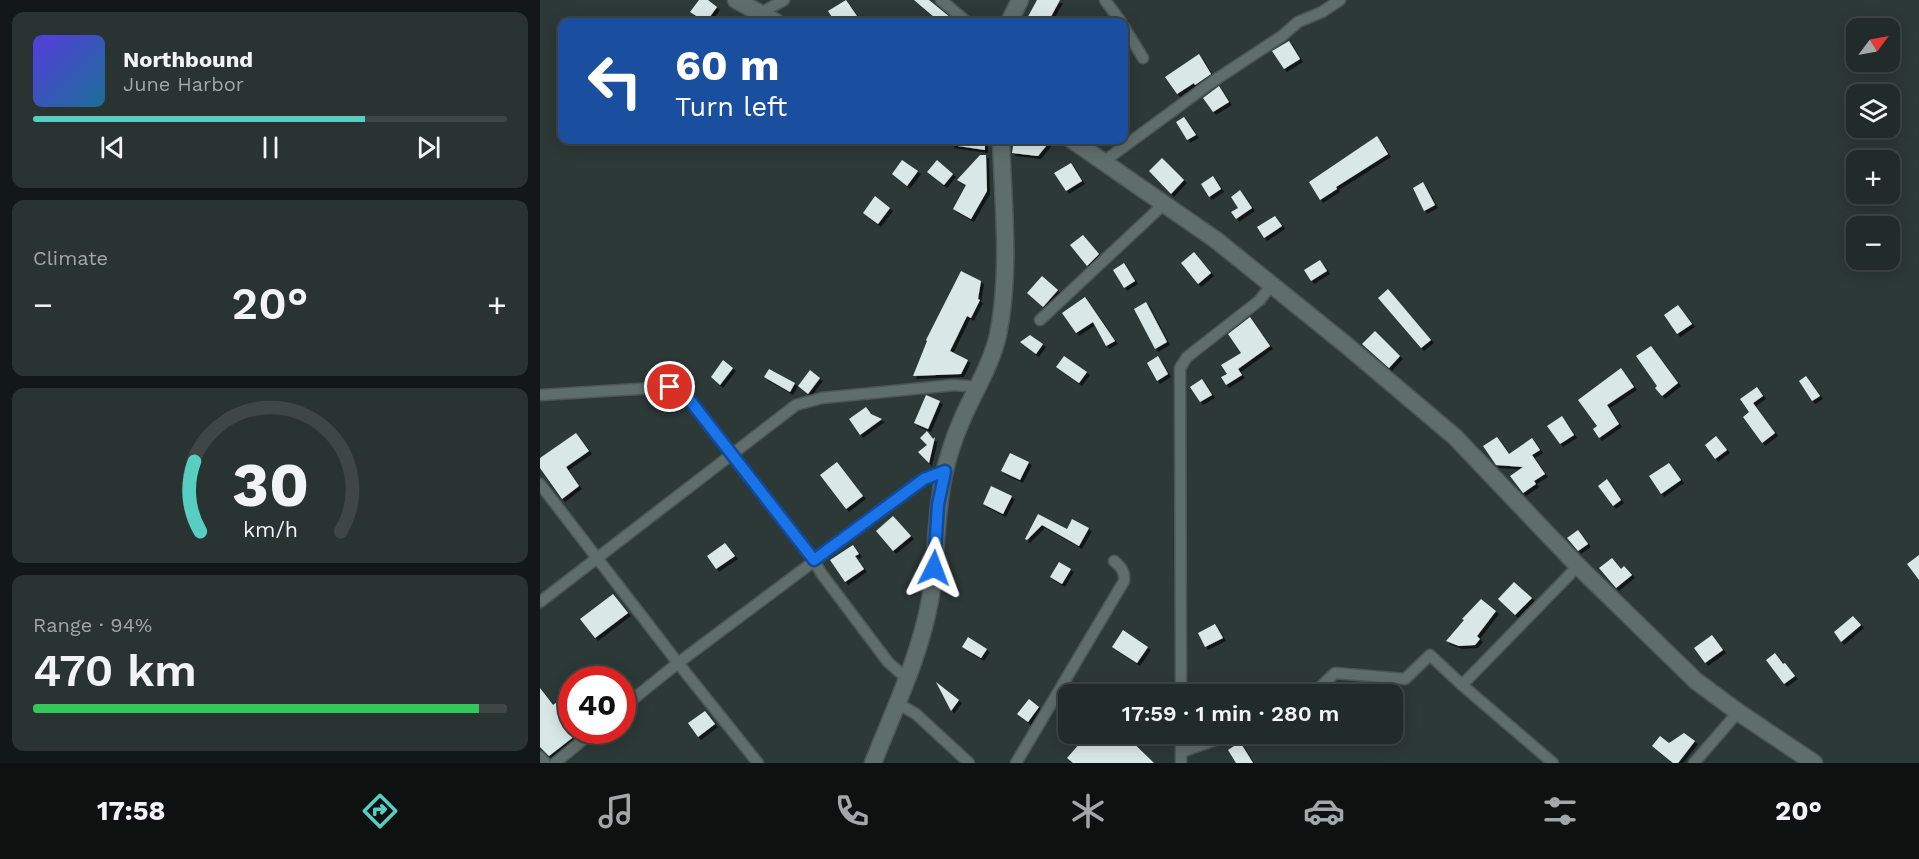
<!DOCTYPE html>
<html lang="en">
<head>
<meta charset="utf-8">
<style>
	body { margin:0; font-family:"Work Sans",sans-serif; background:#293331; color:#f1f3f6; height:100vh; display:flex; flex-direction:column; font-size:22px; white-space:nowrap }
	* { box-sizing:border-box; margin:0 }
	p { font-size:20px; color:#a2a7a8 }
	.icon { flex:none; width:33px; height:33px; fill:none; stroke:currentColor; stroke-width:2; stroke-linecap:round; stroke-linejoin:round }
	.map { position:relative; flex:1; overflow:hidden }
	.sheet { display:flex; flex-direction:column; gap:12px; padding:12px; background:#121817; width:540px }
	.sheet>* { flex:none }
	.guide { position:absolute; left:18px; top:18px; width:570px; height:126px; border-radius:12px; box-shadow:0 3px 15px #0003,0 0 0 2px #3e4746; background:#1a4fa0; color:#fff; overflow:hidden }
	.needle { width:39px; rotate:58deg }
	.controls { position:absolute; left:1306px; top:18px; display:grid; gap:12px }
	.controls a { display:grid; place-items:center; width:54px; height:54px; border-radius:12px; background:#212b29; box-shadow:0 3px 15px #0003,0 0 0 2px #3e4746; font-size:30px }
	.speed { position:absolute; left:18px; top:666px; display:flex; gap:12px; font-size:30px; font-weight:700; text-align:center }
	.speed>* { display:grid; place-content:center; width:78px; height:78px; border-radius:50%; background:#212b29; box-shadow:0 3px 15px #0003,0 0 0 2px #3e4746; line-height:1 }
	.speed .limit { border:9px solid #d22; background:#fff; color:#111 }
	.pin { position:absolute; display:grid; place-items:center; width:51px; height:51px; color:#fff; margin:-26px; border:3px solid #fff; border-radius:50%; box-shadow:0 2px 6px #0007 }
	.me { position:absolute; width:66px; margin:-33px; rotate:3deg; stroke-linejoin:round; filter:drop-shadow(0 0 4px #0008) }
	.turn { display:flex; align-items:center; gap:21px; height:126px; padding:0 18px; font-size:27px }
	.turn .icon { width:78px; height:78px; stroke-width:2.5 }
	.turn b { display:block; font-size:42px; line-height:51px }
	.big { font-size:45px; font-weight:600; line-height:1.1 }
	.sheet .widget { flex:1; display:flex; flex-direction:column; justify-content:center; gap:9px; min-width:0; padding:0 21px; border-radius:12px; background:#293331 }
	.sheet .dial { align-items:center; gap:0 }
	.dial svg { height:156px; overflow:visible; fill:none; stroke:#3e4746; stroke-width:7; stroke-linecap:round; text-anchor:middle }
	.dial text { fill:#f1f3f6; stroke:none }
	.song { display:flex; align-items:center; gap:18px }
	.cover { width:72px; height:72px; border-radius:9px; background:linear-gradient(135deg,hsl(250 70% 55%),hsl(200 70% 35%)) }
	.played { height:6px; border-radius:3px; background:linear-gradient(90deg,#57cec1 70%,#3e4746 70%) }
	.keys { display:flex; justify-content:space-around; direction:ltr }
	.heat { display:flex; justify-content:space-between; align-items:center; font-size:33px; direction:ltr }
	.charge { height:9px; border-radius:4px; background:linear-gradient(90deg,#34c759 94%,#3e4746 0) }
	.trip { position:absolute; left:518px; top:684px; width:345px; height:60px; border-radius:12px; background:#212b29; box-shadow:0 3px 15px #0003,0 0 0 2px #3e4746; font-weight:600; line-height:60px; text-align:center }
	.tabs { display:flex; height:96px; justify-content:space-around; align-items:center; background:#0d1110; color:#a2a7a8 }
	.tabs .icon { width:42px; height:42px }
	.tabs .selected { color:#57cec1 }
	.tabs b { font-size:27px; color:#f1f3f6 }
	main { display:flex; flex:1; min-height:0 }
	.map>svg:first-child { display:block }
</style>
</head>
<body>
<main>
<section class="sheet">
<div class="widget">
<div class="song"><i class="cover"></i><div><b>Northbound</b><p>June Harbor</p></div></div>
<div class="played"></div>
<div class="keys"><svg class="icon" aria-label="previous" viewBox="0 0 24 24"><path d="M18 5L8 12l10 7zM5 5v14"/></svg><svg class="icon" aria-label="pause" viewBox="0 0 24 24"><path d="M8 5v14M16 5v14"/></svg><svg class="icon" aria-label="next" viewBox="0 0 24 24"><path d="M6 5l10 7-10 7zM19 5v14"/></svg></div>
</div>
<div class="widget"><p>Climate</p>
<div class="heat"><a>−</a><b class="big">20°</b><a>+</a></div>
</div>
<div class="widget dial"><svg viewBox="0 0 100 80">
<path d="M14 69A42 42 0 1 1 86 69"/>
<path d="M14 69A42 42 0 0 1 11 33" stroke="#57cec1"/>
<text x="50" y="56" font-size="32" font-weight="700">30</text>
<text x="50" y="72" font-size="11">km/h</text>
</svg></div>
<div class="widget"><p>Range · 94%</p><b class="big">470 km</b><div class="charge"></div></div>
</section>
<div class="map">
<svg width="1379" height="763" viewBox="0 0 1379 763">
	<defs>
		<filter id="shadow"><feDropShadow dx="3" dy="3" stdDeviation="0" flood-color="#0009"/></filter>
	</defs>
	<rect width="100%" height="100%" fill="#2c3937"/>
	<g fill="#d9e8e6" filter="url(#shadow)">
		<polygon points="159,0 168,0 177,7 166,22 150,12"/>
		<polygon points="306,0 321,22 295,22 288,11"/>
		<polygon points="374,0 389,0 416,22 400,22"/>
		<polygon points="497,0 520,0 508,22 485,22"/>
		<polygon points="749,41 760,59 744,69 732,51"/>
		<polygon points="659,54 671,74 655,85 654,83 637,94 625,77"/>
		<polygon points="679,86 689,102 673,112 663,98"/>
		<polygon points="644,117 656,135 647,140 636,122"/>
		<polygon points="837,136 848,154 796,187 797,189 780,200 769,182"/>
		<polygon points="411,140 445,140 445,150 411,145"/>
		<polygon points="474,140 511,140 498,156 472,153"/>
		<polygon points="440,155 446,155 447,191 431,219 413,209 426,185 417,180"/>
		<polygon points="622,158 644,180 631,194 609,171"/>
		<polygon points="362,160 378,171 367,186 352,174"/>
		<polygon points="397,160 413,174 404,185 387,172"/>
		<polygon points="531,163 542,181 526,191 514,173"/>
		<polygon points="673,176 681,189 669,197 661,184"/>
		<polygon points="883,182 895,205 884,211 873,188"/>
		<polygon points="700,190 712,208 696,219 691,212 698,208 691,197"/>
		<polygon points="335,196 350,208 338,224 323,213"/>
		<polygon points="735,216 742,226 724,238 717,227"/>
		<polygon points="543,235 559,254 547,266 530,245"/>
		<polygon points="654,252 671,273 658,284 641,263"/>
		<polygon points="780,260 787,271 771,281 764,270"/>
		<polygon points="584,263 595,281 584,288 573,270"/>
		<polygon points="421,271 441,281 438,299 440,300 431,318 427,316 410,351 428,360 421,374 373,376 387,341 386,340"/>
		<polygon points="502,276 518,290 503,307 487,293"/>
		<polygon points="848,289 891,340 881,348 838,298"/>
		<polygon points="545,297 575,341 566,346 553,322 536,333 522,313"/>
		<polygon points="606,302 627,342 615,349 594,309"/>
		<polygon points="1138,305 1152,324 1137,334 1124,315"/>
		<polygon points="710,317 730,346 698,369 702,375 686,385 681,377 687,374 681,365 701,353 688,334"/>
		<polygon points="835,331 860,356 849,368 822,344"/>
		<polygon points="490,335 503,344 496,354 480,342"/>
		<polygon points="1111,346 1138,383 1122,396 1115,388 1117,386 1096,356"/>
		<polygon points="524,356 547,372 539,383 516,367"/>
		<polygon points="618,356 628,374 617,381 607,363"/>
		<polygon points="183,360 193,368 180,385 171,377"/>
		<polygon points="1081,368 1094,387 1067,405 1079,424 1059,438 1053,429 1057,426 1038,400"/>
		<polygon points="229,369 255,383 250,392 224,377"/>
		<polygon points="270,370 280,378 268,394 258,386"/>
		<polygon points="1266,376 1280,396 1272,401 1259,381"/>
		<polygon points="662,379 672,395 660,402 650,387"/>
		<polygon points="1217,387 1223,396 1213,403 1235,433 1222,443 1203,417 1209,412 1200,399"/>
		<polygon points="386,395 400,401 388,429 374,423"/>
		<polygon points="326,407 331,414 342,419 320,435 309,419"/>
		<polygon points="1022,416 1034,435 1020,444 1007,426"/>
		<polygon points="387,431 393,439 395,437 389,463 378,452 387,445 380,438"/>
		<polygon points="36,433 49,451 26,467 39,486 22,499 0,468 0,458"/>
		<polygon points="1176,436 1187,450 1175,459 1165,445"/>
		<polygon points="957,437 969,454 992,438 1000,450 992,455 1005,474 994,481 996,484 983,493 970,476 983,467 956,465 943,446"/>
		<polygon points="470,453 489,462 480,480 461,471"/>
		<polygon points="297,462 323,496 306,509 280,475"/>
		<polygon points="1129,463 1141,480 1121,494 1109,476"/>
		<polygon points="1067,479 1081,500 1073,506 1058,486"/>
		<polygon points="451,486 472,496 463,514 443,504"/>
		<polygon points="498,514 527,529 532,519 549,528 539,546 502,525 487,540 485,539"/>
		<polygon points="353,516 371,536 353,551 336,531"/>
		<polygon points="1038,530 1048,544 1038,551 1027,538"/>
		<polygon points="185,543 195,556 176,569 167,556"/>
		<polygon points="313,545 319,554 315,556 324,569 305,582 290,560"/>
		<polygon points="1379,555 1379,580 1367,564"/>
		<polygon points="1072,558 1081,569 1084,566 1092,575 1076,588 1059,568"/>
		<polygon points="519,562 531,569 522,584 510,577"/>
		<polygon points="974,582 992,598 975,615 958,599"/>
		<polygon points="73,594 88,613 55,638 40,619"/>
		<polygon points="941,599 956,611 937,636 940,639 935,645 919,646 906,641 924,620 922,619"/>
		<polygon points="1313,616 1321,625 1301,642 1294,632"/>
		<polygon points="675,624 683,638 665,647 658,633"/>
		<polygon points="583,630 608,647 597,663 572,647"/>
		<polygon points="1172,635 1183,650 1165,663 1154,648"/>
		<polygon points="428,637 447,649 441,658 422,647"/>
		<polygon points="1235,653 1243,664 1245,663 1255,676 1244,684 1226,660"/>
		<polygon points="396,682 419,700 411,711"/>
		<polygon points="0,688 13,705 32,692 32,730 36,735 9,756 0,747"/>
		<polygon points="489,699 499,707 488,722 477,714"/>
		<polygon points="165,711 175,724 158,737 148,723"/>
		<polygon points="1144,733 1155,741 1138,763 1133,763 1112,746 1120,736 1129,743"/>
		<polygon points="548,734 584,734 614,763 533,763 527,758"/>
		<polygon points="700,742 713,763 696,763 688,750"/>
	</g>
	<g fill="none" stroke-linecap="round" stroke-linejoin="round">
		<defs>
			<g id="street">
				<polyline points="401,0 427,22"/>
				<polyline points="565,0 581,22"/>
				<polyline points="221,13 244,0"/>
				<polyline points="584,27 603,58"/>
				<polyline points="563,162 672,82 742,36 758,22 782,12 800,0"/>
				<polyline points="500,320 624,204"/>
				<polyline points="0,395 130,387 145,394 274,560 281,573 348,662 366,678"/>
				<polyline points="0,484 138,663 218,763"/>
				<polyline points="0,602 256,405 282,398 414,385 439,387"/>
				<polyline points="641,694 640,368 647,357 720,300 732,284"/>
				<polyline points="773,694 795,673 865,679 890,655 922,685"/>
				<polyline points="357,703 376,714 429,763"/>
				<polyline points="82,708 138,663 384,479 405,471"/>
				<polyline points="641,734 641,763"/>
				<polyline points="641,752 692,734"/>
				<polyline points="0,757 5,763"/>
				<polyline points="15,763 55,730"/>
				<path d="M476,763L584,581C585,571 581,567 574,561"/>
				<polyline points="1013,763 922,685 1038,566"/>
				<polyline points="1154,763 1198,712"/>
			</g>
			<g id="secondary">
				<polyline points="196,0 236,22"/>
				<polyline points="469,22 480,0"/>
				<polyline points="532,140 676,240 805,344 915,437 1038,566 1156,681 1198,712 1274,763"/>
				<path d="M333,763C354,710 380,656 390,600C397,558 395,516 404,474C408,457 414,438 421,422C433,393 451,366 458,335C471,271 463,204 461,140"/>
			</g>
		</defs>
		<use href="#street" stroke="#4c5755" stroke-width="13"/>
		<use href="#secondary" stroke="#4c5755" stroke-width="19"/>
		<use href="#street" stroke="#5f6d6b" stroke-width="10"/>
		<use href="#secondary" stroke="#5f6d6b" stroke-width="16"/>
	</g>
	<g fill="none" stroke-linecap="round" stroke-linejoin="round">
		<defs>
			<polyline id="route" points="130,387 145,394 274,560 384,479 405,471 398,505 394,568"/>
		</defs>
		<use href="#route" stroke="#114b97" stroke-width="15"/>
		<use href="#route" stroke="#1a73e8" stroke-width="10"/>
	</g>
</svg>
<div class="controls">
<a><svg class="needle" viewBox="-14 -14 28 28"><path d="M0-13l5 13h-10z" fill="#e53935"/><path d="M0 13l5-13h-10z" fill="#a2a7a8"/></svg></a>
<a><svg class="icon" aria-label="layers" viewBox="0 0 24 24"><path d="M12 4l9 5-9 5-9-5zM3 14l9 5 9-5"/></svg></a>
<a>+</a>
<a>−</a>
</div>
<div class="speed"><div class="limit">40</div></div>
<div class="pin" style="left:130px;top:387px;background:#d93025"><svg class="icon" aria-label="arrive" viewBox="0 0 24 24"><path d="M6 21V4h12l-3 4 3 4H6"/></svg></div>
<svg class="me" style="left:394px;top:568px" viewBox="-20 -20 40 40"><path d="M0-17L14 15 0 8-14 15z" fill="#1a73e8" stroke="#fff" stroke-width="4"/></svg>
<div class="trip">17:59 · 1 min · 280 m</div>
<div class="guide">
<div class="turn"><svg class="icon" aria-label="left" viewBox="0 0 24 24"><path d="M17 20v-9H6M10 6l-5 5 5 5"/></svg><div><b>60 m</b>Turn left</div></div>
</div>
</div>
</main>
<nav class="tabs">
<b>17:58</b>
<svg class="icon selected" aria-label="directions" viewBox="0 0 24 24"><path d="M12 3l9 9-9 9-9-9zM9 14v-3h6M13 9l2 2-2 2"/></svg>
<svg class="icon" aria-label="music" viewBox="0 0 24 24"><path d="M9 18V5l10-2v13"/><circle cx="6" cy="18" r="3"/><circle cx="16" cy="16" r="3"/></svg>
<svg class="icon" aria-label="phone" viewBox="0 0 24 24"><path d="M5 4h4l2 5-3 2q2 4 5 5l2-3 5 2v4C11 20 4 13 5 4z"/></svg>
<svg class="icon" aria-label="climate" viewBox="0 0 24 24"><path d="M12 3v18M4 7l16 10M4 17L20 7"/></svg>
<svg class="icon" aria-label="car" viewBox="0 0 24 24"><path d="M5 17H2v-5l4-1 3-4h7l3 4 3 1v5h-3M9 17h6M6 11h13"/><circle cx="7" cy="17" r="2"/><circle cx="17" cy="17" r="2"/></svg>
<svg class="icon" aria-label="filters" viewBox="0 0 24 24"><path d="M4 7h16M4 17h16"/><circle cx="9" cy="7" r="2"/><circle cx="15" cy="17" r="2"/></svg>
<b>20°</b>
</nav>
</body>
</html>
